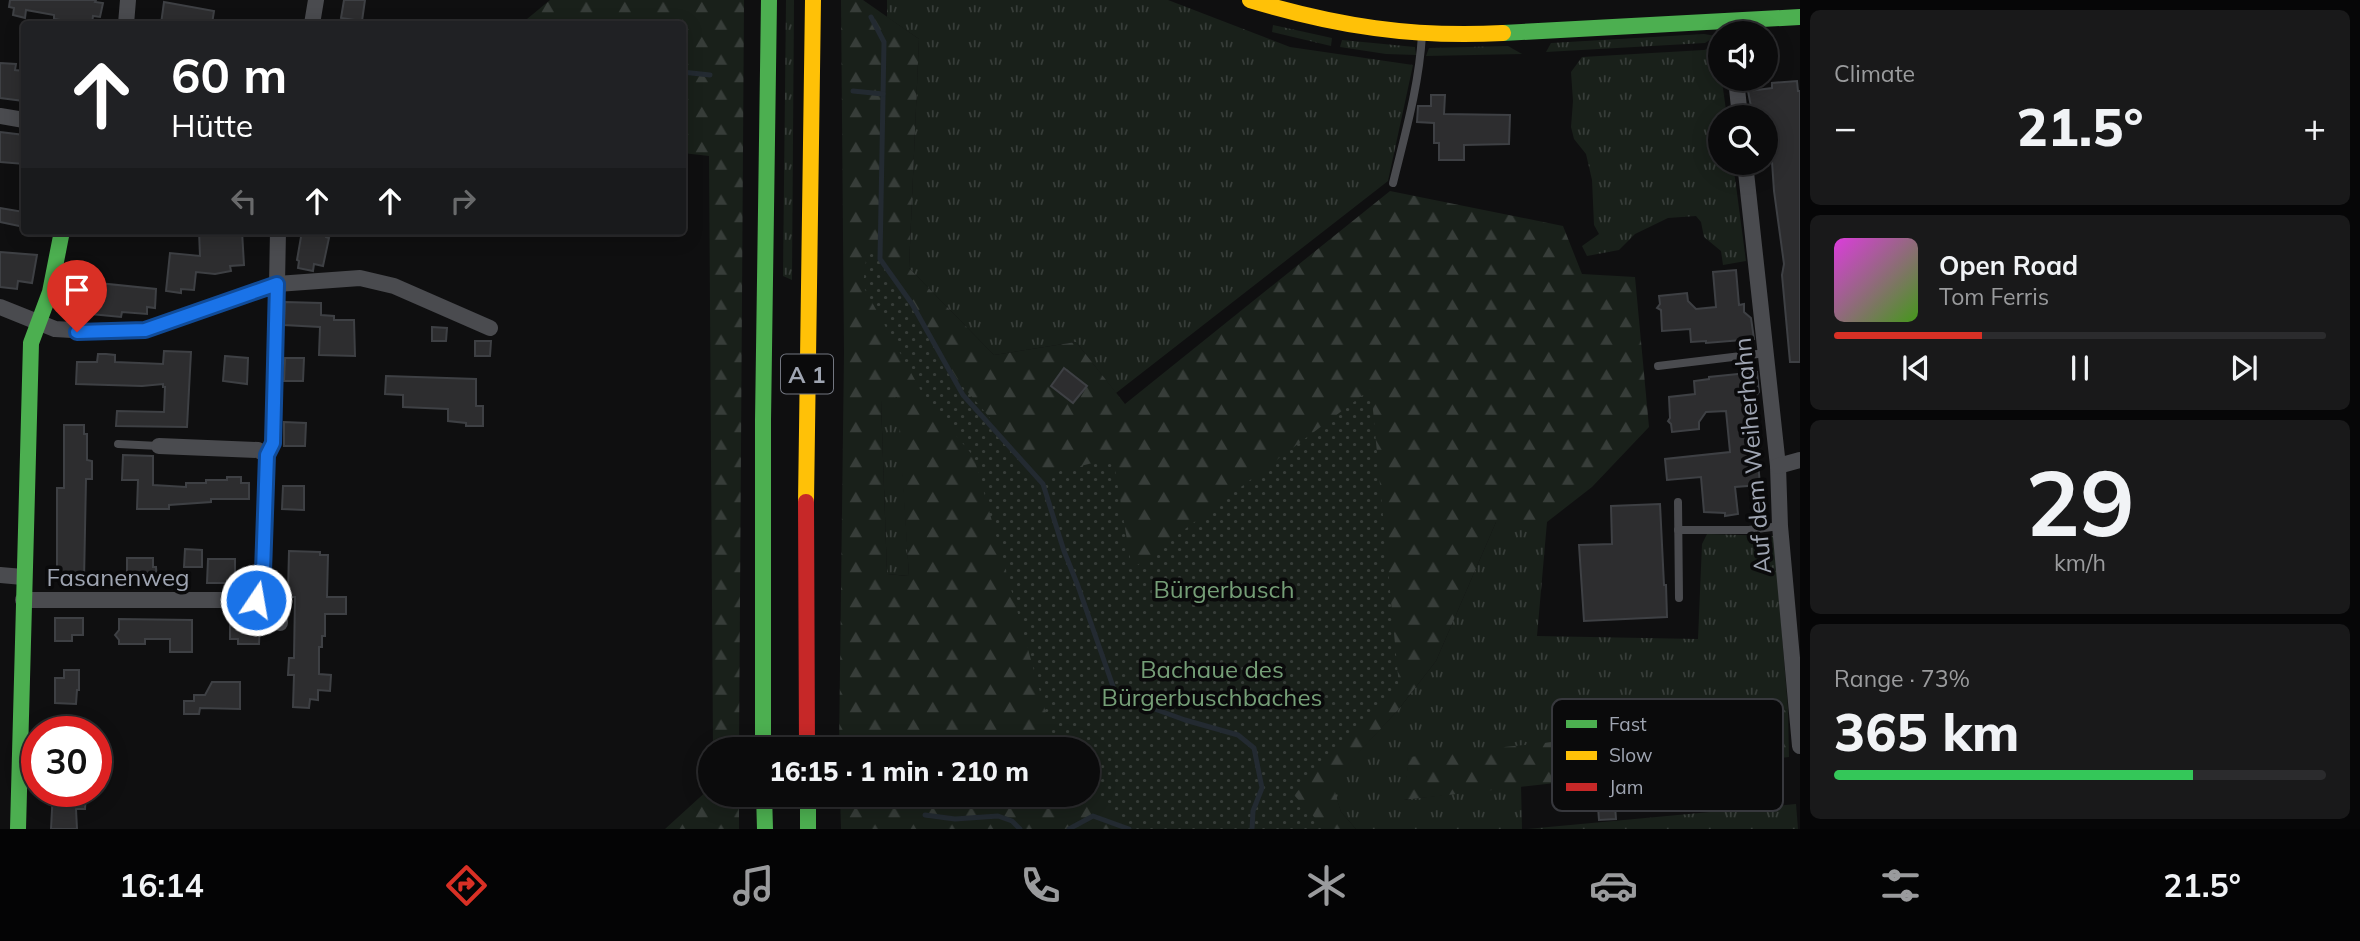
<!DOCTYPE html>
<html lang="en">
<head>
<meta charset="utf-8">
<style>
	body { margin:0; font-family:Mulish,sans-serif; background:#19191a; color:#f1f3f6; height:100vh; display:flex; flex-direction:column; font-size:26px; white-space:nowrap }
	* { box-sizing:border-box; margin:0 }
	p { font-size:23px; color:#9a9b9d }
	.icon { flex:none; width:38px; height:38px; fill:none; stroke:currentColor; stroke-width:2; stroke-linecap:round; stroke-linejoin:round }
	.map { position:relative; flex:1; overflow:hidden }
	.side { display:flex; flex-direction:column; gap:10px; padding:10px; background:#060607; width:560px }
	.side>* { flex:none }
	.guide { position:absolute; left:21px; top:21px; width:665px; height:214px; border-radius:7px; box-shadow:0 4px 18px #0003,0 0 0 2px #2b2b2d; background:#202124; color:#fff; overflow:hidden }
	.tools { position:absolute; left:1708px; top:21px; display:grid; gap:14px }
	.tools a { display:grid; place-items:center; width:70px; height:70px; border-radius:50%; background:#0b0b0c; box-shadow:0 4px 18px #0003,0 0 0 2px #2b2b2d; font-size:35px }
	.speed { position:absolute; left:21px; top:716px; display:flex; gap:14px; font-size:35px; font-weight:700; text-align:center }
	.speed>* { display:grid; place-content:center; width:91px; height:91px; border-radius:50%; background:#0b0b0c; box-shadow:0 4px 18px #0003,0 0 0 2px #2b2b2d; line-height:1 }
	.speed .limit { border:10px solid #d22; background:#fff; color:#111 }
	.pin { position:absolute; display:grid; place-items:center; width:60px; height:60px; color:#fff; margin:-72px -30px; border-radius:50% 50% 50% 0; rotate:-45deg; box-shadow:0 0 7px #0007 }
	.pin .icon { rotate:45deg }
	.me { position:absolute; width:77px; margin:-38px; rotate:12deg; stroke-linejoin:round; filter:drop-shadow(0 0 5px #0008) }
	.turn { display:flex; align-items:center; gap:24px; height:147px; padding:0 35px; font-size:32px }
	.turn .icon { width:91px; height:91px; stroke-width:2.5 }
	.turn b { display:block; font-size:49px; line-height:60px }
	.lanes { display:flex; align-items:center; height:66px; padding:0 35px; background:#0003; justify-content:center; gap:35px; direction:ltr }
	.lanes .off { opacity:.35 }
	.big { font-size:52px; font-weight:800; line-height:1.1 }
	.side .widget { flex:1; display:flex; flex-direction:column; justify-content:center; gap:10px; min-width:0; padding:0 24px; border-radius:10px; background:#19191a }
	.side .dial { align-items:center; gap:0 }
	.dial b { font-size:91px; line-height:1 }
	.song { display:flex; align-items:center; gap:21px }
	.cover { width:84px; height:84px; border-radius:10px; background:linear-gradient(135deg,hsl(300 70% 55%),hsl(100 70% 35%)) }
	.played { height:7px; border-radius:4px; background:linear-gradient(90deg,#d93025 30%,#2b2b2d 30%) }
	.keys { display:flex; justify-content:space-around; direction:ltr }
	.heat { display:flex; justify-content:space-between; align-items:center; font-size:38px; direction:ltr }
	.charge { height:10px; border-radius:5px; background:linear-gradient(90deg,#34c759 73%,#2b2b2d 0) }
	.trip { position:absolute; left:698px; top:737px; width:402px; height:70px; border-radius:35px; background:#0b0b0c; box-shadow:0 4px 18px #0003,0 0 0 2px #2b2b2d; font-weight:800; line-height:70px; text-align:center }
	.tab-bar { display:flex; height:112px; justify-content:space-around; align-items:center; background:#040405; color:#9a9b9d }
	.tab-bar .icon { width:49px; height:49px }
	.tab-bar .active { color:#d93025 }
	.tab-bar b { font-size:32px; color:#f1f3f6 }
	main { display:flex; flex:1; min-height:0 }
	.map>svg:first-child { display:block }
</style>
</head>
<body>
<main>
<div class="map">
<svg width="1800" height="829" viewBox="0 0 1800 829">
	<defs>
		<pattern id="grass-tufts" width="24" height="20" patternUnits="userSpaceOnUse" patternTransform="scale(1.75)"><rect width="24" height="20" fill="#19201a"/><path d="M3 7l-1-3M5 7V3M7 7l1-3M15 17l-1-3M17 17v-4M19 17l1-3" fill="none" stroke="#373d39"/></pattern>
		<pattern id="forest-firs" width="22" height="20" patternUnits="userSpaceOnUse" patternTransform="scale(1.75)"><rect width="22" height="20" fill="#19201a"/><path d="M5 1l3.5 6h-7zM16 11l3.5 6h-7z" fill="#373d39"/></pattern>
		<pattern id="park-dots" width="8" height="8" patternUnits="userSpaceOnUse" patternTransform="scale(1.75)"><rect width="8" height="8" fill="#19201a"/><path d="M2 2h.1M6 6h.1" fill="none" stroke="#373d39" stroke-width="1.8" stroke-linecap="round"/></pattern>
	</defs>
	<rect width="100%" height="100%" fill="#0f0f10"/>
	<g fill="url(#grass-tufts)">
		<polygon points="786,0 794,0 792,280 783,276"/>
		<polygon points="887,0 1168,0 1290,47 1413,65 1388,181 1116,393 1076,342 994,355 909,268 919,39 887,17"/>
		<polygon points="1273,25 1332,38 1331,46 1272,32"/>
		<polygon points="1704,34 1716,36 1705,43 1546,52 1551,43"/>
		<polygon points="1342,40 1415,47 1416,55 1386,54 1340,47"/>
		<polygon points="1508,46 1522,54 1426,56 1429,48"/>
		<polygon points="1717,46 1727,117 1720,117 1720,163 1733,163 1746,261 1723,265 1721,251 1704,237 1701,222 1696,216 1668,218 1635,234 1619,250 1587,256 1582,246 1599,234 1594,225 1592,180 1586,154 1574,139 1571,127 1573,101 1571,72 1582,57 1704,50"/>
		<polygon points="898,396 909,576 887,574 881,400"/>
		<polygon points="1496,522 1547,522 1537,636 1698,639 1702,544 1707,534 1774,536 1788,709 1544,744 1409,758 1404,800 1521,785 1522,829 1356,829 1341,812 1331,782 1398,710 1436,661"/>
		<polygon points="1796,804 1798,829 1527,829"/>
	</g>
	<g fill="url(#forest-firs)" fill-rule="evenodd">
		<polygon points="550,0 744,0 739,749 713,749 709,156 683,153 682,24 521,24"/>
		<path d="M841,0H863L919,39L909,268L994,355L1076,342L1125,404L1390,191L1563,226L1582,274L1635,277L1649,427L1592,487L1547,522H1496L1436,661L1398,710L1332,782L1341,812L1356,829H841L840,795L1088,794V749H839L844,353ZM897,397L909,576H908L887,574L881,401Z"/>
		<polygon points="1788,709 1789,757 1403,800 1409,757 1544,743"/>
		<polygon points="710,788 710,794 739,795 739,829 665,829"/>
	</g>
	<polygon fill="url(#park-dots)" points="875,248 959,382 1040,476 1113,458 1132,569 1371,389 1399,686 1294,795 1325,829 1127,829 1089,789 1088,749 1056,749 974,457 925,398 863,286 866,260"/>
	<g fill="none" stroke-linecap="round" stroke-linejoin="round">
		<g stroke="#232a31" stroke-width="5">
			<polyline points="871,17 884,42 880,259 912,304 963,395 1043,484 1064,551 1078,586 1116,695 1185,720 1238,735 1254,748 1262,788 1253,811 1252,829"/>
			<polyline points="682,72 710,75"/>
			<polyline points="853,91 883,94"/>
			<polyline points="925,815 955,819 998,816 1012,821 1020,829"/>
			<polyline points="1069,829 1093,816 1129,829"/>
		</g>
	</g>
	<g fill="#2d2d2f" stroke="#3e4044" stroke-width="2">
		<polygon points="10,0 96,0 95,2 103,3 100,17 93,16 92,24 88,24 54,19 54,15 26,10 25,18 13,15 14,8 9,7"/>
		<polygon points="344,0 365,0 362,21 341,18"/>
		<polygon points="164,2 214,11 212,24 161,24"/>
		<polygon points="0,63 16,64 15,70 24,71 24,101 0,98"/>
		<polygon points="1797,81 1798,91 1800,91 1800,362 1790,362 1782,275 1784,264 1774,191 1769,118 1753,117 1748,91 1772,88 1772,83"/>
		<polygon points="1431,95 1445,95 1444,114 1510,115 1509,144 1464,145 1464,160 1439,160 1439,143 1434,143 1434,123 1417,122 1418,106 1431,106"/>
		<polygon points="0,132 24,135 24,164 0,162"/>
		<polygon points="0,208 24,212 24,227 0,222"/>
		<polygon points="199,231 242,231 244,265 230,266 231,271 215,274 196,272 194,290 181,289 181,293 166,291 170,253 200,256"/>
		<polygon points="302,231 327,231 326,237 329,238 323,266 314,264 313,271 298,268 299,261 297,260"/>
		<polygon points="0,252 37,255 32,283 18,281 17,289 0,287"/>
		<polygon points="1736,270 1739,305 1744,304 1744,312 1751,318 1754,339 1706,343 1706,341 1691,342 1690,329 1662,331 1661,310 1657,308 1660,304 1659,296 1687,293 1688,301 1696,309 1716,307 1713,272"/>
		<polygon points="67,276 99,279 99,283 156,289 155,308 147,307 147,314 122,312 121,317 70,312 71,305 64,304"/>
		<polygon points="285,302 321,303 321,315 334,316 334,320 354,320 355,356 319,355 320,327 284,325"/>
		<polygon points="432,327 447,328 446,341 432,341"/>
		<polygon points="475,341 491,341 490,356 475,356"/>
		<polygon points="164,351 191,352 187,427 116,426 117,411 164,412 165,387 163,387 163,384 142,386 76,384 77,362 97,362 98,354 106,354 115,355 115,362 163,364"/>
		<polygon points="225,356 248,358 247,384 223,381"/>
		<polygon points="285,358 304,358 303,381 284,381"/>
		<polygon points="1064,368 1087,386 1073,403 1051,386"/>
		<polygon points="1757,372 1759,392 1753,400 1753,408 1748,409 1752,450 1757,450 1760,485 1735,487 1738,514 1725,516 1725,513 1704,512 1701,477 1667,480 1665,459 1730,452 1726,411 1706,412 1699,422 1699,429 1672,432 1671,424 1668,421 1670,418 1669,397 1695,394 1694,381 1709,379 1709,377"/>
		<polygon points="386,376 476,379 476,406 483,406 483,426 466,426 466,423 448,421 448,409 403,407 403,395 385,394"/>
		<polygon points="284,422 306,423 305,446 284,446"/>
		<polygon points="64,425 84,425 84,434 87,434 87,460 92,461 92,479 86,479 84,580 69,580 70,572 57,572 57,488 64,488"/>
		<polygon points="123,455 153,456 153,485 186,487 186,483 206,483 206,480 227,480 227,477 241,477 241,483 249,483 249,499 211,499 211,502 169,505 169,509 137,509 138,480 122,480"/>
		<polygon points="283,486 304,486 304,510 282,509"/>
		<polygon points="1660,504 1664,585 1666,585 1667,617 1584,621 1579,545 1612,544 1611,506"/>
		<polygon points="185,549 202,550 202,567 184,567"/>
		<polygon points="289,551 320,552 320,555 328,555 327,597 346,597 346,614 325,614 325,636 322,636 322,647 319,647 319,674 331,675 330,691 318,690 318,700 310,699 309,708 293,707 294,675 288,675 289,658 294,658 295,597 291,597 288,593"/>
		<polygon points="127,558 153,558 153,567 156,567 157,581 133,582 133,578 127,578"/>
		<polygon points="208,559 235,559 235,583 207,583"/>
		<polygon points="55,618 83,618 83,635 72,635 72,641 55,641"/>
		<polygon points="119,619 192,620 192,652 170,652 170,639 145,639 145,644 119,644 119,640 115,635 119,630"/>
		<polygon points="238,621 260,621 259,644 238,644 238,639 230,639 230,624 238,624"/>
		<polygon points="64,670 79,670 79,690 77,690 76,704 55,703 55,678 64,678"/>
		<polygon points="212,682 240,682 240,709 200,708 199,714 184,714 184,701 194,701 194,695 205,695"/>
		<polygon points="53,791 86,791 85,809 76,809 77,829 51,829"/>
		<polygon points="1614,792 1616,819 1599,820 1597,794"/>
	</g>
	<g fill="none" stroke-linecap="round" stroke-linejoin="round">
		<g stroke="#4a4b4f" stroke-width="8">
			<path d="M1393,183C1405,134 1419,86 1422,35"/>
			<polyline points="1658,366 1766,353"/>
			<polyline points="118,444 159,446"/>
			<polyline points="267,455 273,443 277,284"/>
			<polyline points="1678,502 1679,598"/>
			<polyline points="1678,530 1749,530 1780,526"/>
		</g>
		<g stroke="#4a4b4f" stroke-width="16">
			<polyline points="126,24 128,0"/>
			<polyline points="312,24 316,0"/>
			<polyline points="1736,79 1740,117"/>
			<polyline points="0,116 24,120"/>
			<polyline points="1745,163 1778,466 1780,526 1800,746"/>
			<polyline points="277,284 278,231"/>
			<polyline points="0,307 55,329 106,332 145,330 277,284 360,278 394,286 490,328"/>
			<polyline points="159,446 258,450 267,455 263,572 256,600"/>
			<polyline points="1778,466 1800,460"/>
			<polyline points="0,575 23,577"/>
			<polyline points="23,600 281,600 280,623"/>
		</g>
		<g stroke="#4caf50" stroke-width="16">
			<polyline points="1503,33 1800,17"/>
			<polyline points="763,749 763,420 769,0"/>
			<polyline points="764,794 765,829"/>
			<polyline points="808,794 808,829"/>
			<polyline points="18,829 31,343 50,292 62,231"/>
		</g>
		<g stroke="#ffc107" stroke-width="16">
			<path d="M1250,0C1336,26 1413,38 1503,33"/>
			<polyline points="806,502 813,0"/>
		</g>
		<polyline stroke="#c62828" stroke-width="16" points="806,502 807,749"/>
	</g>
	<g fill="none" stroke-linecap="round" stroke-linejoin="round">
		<defs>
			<polyline id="route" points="77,332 145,330 277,284 273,443 267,455 263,572 256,600"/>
		</defs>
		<use href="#route" stroke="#114b97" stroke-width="18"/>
		<use href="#route" stroke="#1a73e8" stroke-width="12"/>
	</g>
	<g text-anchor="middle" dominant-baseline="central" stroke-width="7" stroke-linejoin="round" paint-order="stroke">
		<rect fill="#0a0a0b" stroke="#727680" stroke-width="2" x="781" y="354.5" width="52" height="39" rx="5"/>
		<g font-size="23" font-weight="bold" fill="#9fa5b2">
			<text x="807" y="374">A 1</text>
		</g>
		<g font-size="24" fill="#9fa5b2" stroke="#0a0a0b">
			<text transform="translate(1752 456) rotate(-95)">Auf dem Weiherhahn</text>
			<text x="118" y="577">Fasanenweg</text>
		</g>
		<g font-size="24" fill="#759e77" stroke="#0a0a0b">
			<text x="1224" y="589">Bürgerbusch</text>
			<text x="1212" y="669">Bachaue des<tspan x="1212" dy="28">Bürgerbuschbaches</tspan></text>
		</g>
	</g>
	<rect x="1552" y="699" width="231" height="112" rx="10" fill="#0a0a0b" stroke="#37383d" stroke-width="2"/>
	<rect x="1566" y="720" width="31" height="8" fill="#4caf50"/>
	<rect x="1566" y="751" width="31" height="9" fill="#ffc107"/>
	<rect x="1566" y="783" width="31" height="8" fill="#c62828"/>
	<g font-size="19" fill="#9fa5b2">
		<text x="1609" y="731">Fast</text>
		<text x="1609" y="762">Slow</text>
		<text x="1609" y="794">Jam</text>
	</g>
</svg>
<div class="tools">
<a><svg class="icon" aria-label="sound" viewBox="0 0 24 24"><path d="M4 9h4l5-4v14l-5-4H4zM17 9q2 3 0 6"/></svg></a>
<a><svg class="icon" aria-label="search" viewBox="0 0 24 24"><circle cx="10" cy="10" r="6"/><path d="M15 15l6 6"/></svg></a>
</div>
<div class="speed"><div class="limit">30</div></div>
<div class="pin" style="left:77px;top:332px;background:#d93025"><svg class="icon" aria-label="arrive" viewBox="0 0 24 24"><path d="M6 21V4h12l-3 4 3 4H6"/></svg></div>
<svg class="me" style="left:256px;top:600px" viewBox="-20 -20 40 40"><circle r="17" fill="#1a73e8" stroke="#fff" stroke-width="3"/><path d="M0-11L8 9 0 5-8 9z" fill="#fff"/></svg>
<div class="trip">16:15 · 1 min · 210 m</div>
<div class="guide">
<div class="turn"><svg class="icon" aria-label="ahead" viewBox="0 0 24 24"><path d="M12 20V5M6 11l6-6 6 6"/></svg><div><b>60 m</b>Hütte</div></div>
<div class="lanes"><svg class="icon off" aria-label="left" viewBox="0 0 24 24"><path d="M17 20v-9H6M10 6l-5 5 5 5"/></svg><svg class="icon" aria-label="ahead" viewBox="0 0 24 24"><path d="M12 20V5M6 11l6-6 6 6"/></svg><svg class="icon" aria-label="ahead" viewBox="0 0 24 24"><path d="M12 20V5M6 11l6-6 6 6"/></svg><svg class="icon off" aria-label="right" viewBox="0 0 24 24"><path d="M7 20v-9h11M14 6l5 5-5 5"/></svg></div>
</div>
</div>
<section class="side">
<div class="widget"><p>Climate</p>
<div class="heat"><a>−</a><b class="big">21.5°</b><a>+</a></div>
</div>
<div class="widget">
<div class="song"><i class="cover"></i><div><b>Open Road</b><p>Tom Ferris</p></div></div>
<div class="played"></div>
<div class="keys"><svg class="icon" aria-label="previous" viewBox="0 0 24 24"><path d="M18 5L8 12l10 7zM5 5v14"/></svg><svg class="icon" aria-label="pause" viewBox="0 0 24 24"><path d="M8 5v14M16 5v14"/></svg><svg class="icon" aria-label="next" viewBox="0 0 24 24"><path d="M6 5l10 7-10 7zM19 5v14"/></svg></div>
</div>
<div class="widget dial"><b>29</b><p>km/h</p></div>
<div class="widget"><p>Range · 73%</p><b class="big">365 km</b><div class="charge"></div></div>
</section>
</main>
<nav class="tab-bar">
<b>16:14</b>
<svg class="icon active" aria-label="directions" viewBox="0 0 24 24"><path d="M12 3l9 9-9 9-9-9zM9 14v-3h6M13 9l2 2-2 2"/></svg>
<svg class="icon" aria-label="music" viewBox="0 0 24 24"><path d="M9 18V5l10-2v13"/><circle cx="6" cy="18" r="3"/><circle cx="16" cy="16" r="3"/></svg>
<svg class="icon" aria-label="phone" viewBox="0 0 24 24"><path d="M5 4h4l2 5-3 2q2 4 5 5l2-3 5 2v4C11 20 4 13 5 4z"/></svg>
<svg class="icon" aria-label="climate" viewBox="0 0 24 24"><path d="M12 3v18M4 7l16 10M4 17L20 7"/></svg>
<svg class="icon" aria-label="car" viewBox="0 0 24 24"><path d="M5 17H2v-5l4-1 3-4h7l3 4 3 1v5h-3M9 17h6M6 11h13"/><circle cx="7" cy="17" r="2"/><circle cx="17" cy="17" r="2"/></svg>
<svg class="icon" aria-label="filters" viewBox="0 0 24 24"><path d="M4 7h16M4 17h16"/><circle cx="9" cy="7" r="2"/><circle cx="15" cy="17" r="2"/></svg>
<b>21.5°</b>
</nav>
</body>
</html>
